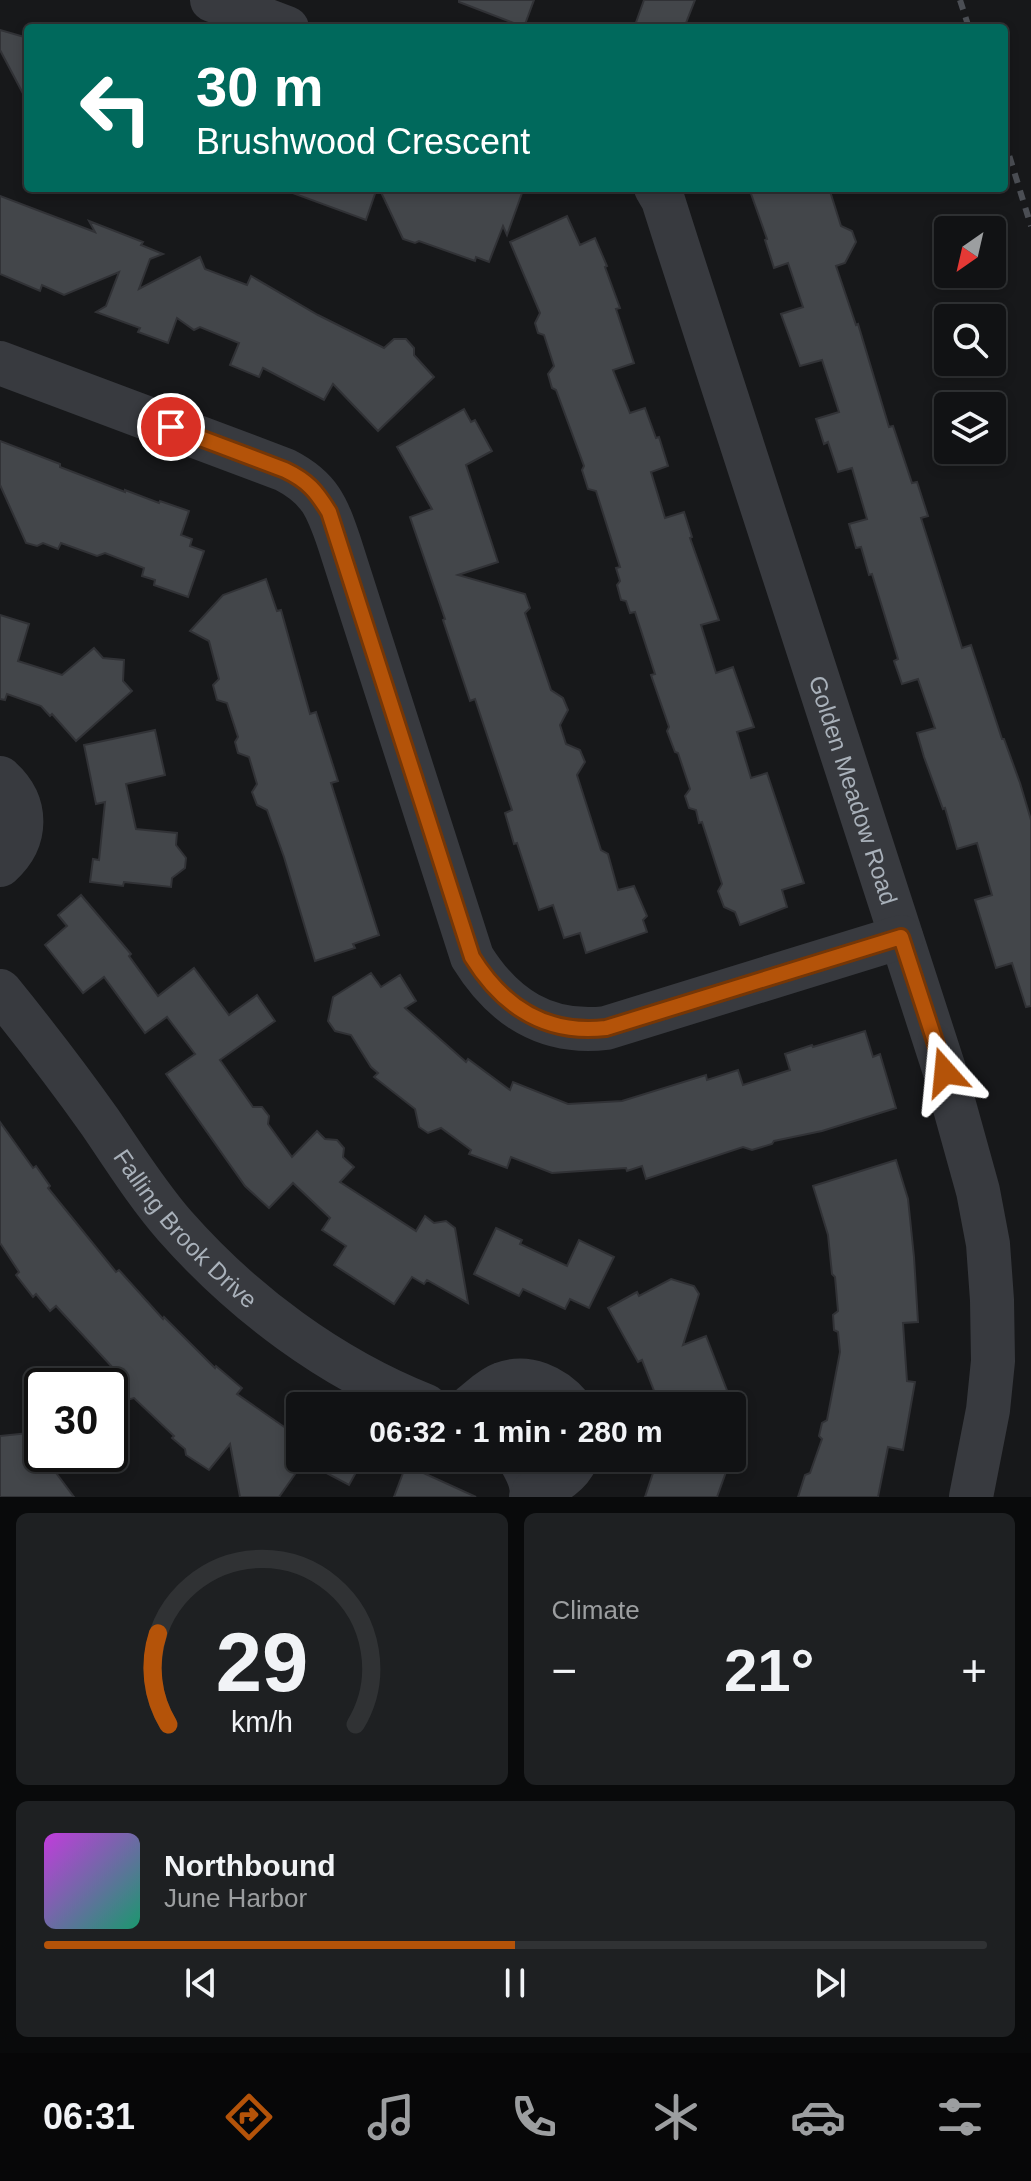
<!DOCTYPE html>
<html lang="en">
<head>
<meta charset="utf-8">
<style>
	body { margin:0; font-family:Arial,sans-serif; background:#1e2022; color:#f1f3f6; height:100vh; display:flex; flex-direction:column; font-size:30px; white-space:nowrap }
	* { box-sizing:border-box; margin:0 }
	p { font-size:26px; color:#9c9ea0 }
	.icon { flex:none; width:44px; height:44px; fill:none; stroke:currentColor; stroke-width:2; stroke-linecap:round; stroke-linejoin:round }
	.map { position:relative; height:1497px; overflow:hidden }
	.sheet { display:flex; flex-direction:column; gap:16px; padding:16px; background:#090a0b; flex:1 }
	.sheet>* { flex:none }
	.banner { position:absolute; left:24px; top:24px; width:984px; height:168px; border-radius:8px; box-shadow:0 4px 12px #0003,0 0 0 2px #303234; background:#00695c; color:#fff; overflow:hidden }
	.needle { width:52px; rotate:214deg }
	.controls { position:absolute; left:934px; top:216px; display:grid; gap:16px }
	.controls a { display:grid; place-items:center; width:72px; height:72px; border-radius:8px; background:#111214; box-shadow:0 4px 12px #0003,0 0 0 2px #303234; font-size:40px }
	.speed { position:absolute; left:24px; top:1368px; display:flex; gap:16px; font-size:40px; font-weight:700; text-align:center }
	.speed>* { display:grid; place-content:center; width:104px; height:104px; border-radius:50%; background:#111214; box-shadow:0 4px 12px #0003,0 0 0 2px #303234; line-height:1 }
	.speed .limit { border:4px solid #111; border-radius:12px; background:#fff; color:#111 }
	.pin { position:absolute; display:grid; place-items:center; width:68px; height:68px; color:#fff; margin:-34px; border:4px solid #fff; border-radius:50%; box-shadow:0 2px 8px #0007 }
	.me { position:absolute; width:88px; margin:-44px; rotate:342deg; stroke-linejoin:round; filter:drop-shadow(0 0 6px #0008) }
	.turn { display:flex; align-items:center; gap:28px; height:168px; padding:0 40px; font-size:36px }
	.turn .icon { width:104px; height:104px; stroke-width:2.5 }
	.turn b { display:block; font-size:56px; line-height:68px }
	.big { font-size:60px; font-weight:700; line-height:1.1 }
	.sheet .tile { flex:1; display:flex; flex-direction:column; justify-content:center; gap:12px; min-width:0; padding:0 28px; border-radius:12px; background:#1e2022 }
	.sheet .dial { align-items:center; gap:0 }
	.dial svg { height:208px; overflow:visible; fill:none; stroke:#303234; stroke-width:7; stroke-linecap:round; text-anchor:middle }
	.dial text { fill:#f1f3f6; stroke:none }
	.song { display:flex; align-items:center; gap:24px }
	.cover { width:96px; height:96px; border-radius:12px; background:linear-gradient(135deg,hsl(290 70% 55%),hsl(160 70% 35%)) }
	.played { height:8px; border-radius:4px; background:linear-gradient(90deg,#b45309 50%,#303234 50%) }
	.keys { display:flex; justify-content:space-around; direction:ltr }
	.heat { display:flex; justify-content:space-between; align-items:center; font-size:44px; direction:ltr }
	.sheet .tiles { flex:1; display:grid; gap:16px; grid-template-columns:1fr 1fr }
	.tile:last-child { grid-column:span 2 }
	.trip { position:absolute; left:286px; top:1392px; width:460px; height:80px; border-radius:8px; background:#111214; box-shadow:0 4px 12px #0003,0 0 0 2px #303234; font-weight:700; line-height:80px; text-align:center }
	.dock { display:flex; height:128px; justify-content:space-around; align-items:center; background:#070708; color:#9c9ea0 }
	.dock .icon { width:56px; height:56px }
	.dock .on { color:#b45309 }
	.dock b { font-size:36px; color:#f1f3f6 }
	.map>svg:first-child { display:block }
</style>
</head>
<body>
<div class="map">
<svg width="1031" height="1497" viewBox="0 0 1031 1497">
	<rect width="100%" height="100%" fill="#17181a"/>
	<g fill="#43464a" stroke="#313236" stroke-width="2">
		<polygon points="459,0 534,0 524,27 459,2"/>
		<polygon points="644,0 695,0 684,28 634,28"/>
		<polygon points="0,30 28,38 28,103 0,50"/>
		<polygon points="288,188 377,188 366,220 287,191"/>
		<polygon points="379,188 517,188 516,190 522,193 507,235 503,226 489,262 476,257 475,261 419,241 415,243 403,239"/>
		<polygon points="749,188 829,188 841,226 852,231 856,242 845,263 836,266 856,325 858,324 889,427 893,426 912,483 917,482 928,516 921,518 962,648 971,645 1002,739 1004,739 1020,783 1031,820 1031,1006 1026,1007 1012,963 996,968 975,900 992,895 977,843 957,849 945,808 943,809 924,757 917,733 935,728 918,679 902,684 894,661 898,659 872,574 869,575 861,547 856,548 849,524 867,519 852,468 838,472 828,442 824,444 816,419 839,412 822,360 800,366 781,314 803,307 788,263 774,268 765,240 767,239"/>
		<polygon points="0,196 95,232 89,221 143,242 141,245 163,254 150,259 139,289 200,257 205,269 247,285 251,276 318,315 384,348 394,339 406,339 414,348 414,355 434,377 378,431 333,384 324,400 263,368 259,377 230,365 239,343 200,327 194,330 177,318 168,343 138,332 140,328 96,312 106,306 119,272 64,295 42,285 40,291 0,274"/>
		<polygon points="567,216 580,245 595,238 607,266 605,267 620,308 616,309 634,363 613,370 630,413 645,408 656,438 659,437 668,466 651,472 665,518 684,512 692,537 690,538 719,620 701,625 716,673 733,667 754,727 737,732 751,778 767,773 804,883 782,890 787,907 740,925 735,912 724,907 718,891 722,884 702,822 699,823 696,810 689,808 685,796 690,789 678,753 675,752 667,731 669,727 651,675 655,674 635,612 630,613 626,601 621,600 617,585 620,581 616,568 620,567 596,491 588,489 582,470 584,466 556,390 552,388 548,374 554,366 544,335 538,333 535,323 540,313 510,242"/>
		<polygon points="464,409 471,422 475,420 492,451 466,465 498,562 458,575 525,594 530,608 525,613 551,690 563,698 568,710 560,725 566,744 580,750 585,762 577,775 601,850 608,854 618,890 634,886 647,916 643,920 647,932 586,953 580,933 564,938 553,905 539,910 517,843 514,844 505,813 512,810 475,699 470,701 443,620 445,619 410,517 432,509 397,447"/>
		<polygon points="0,441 60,464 60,467 125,492 125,490 159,503 160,501 189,511 181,535 192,539 190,546 204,551 188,597 154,585 155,580 142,576 144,568 105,553 97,556 61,543 58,549 43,543 37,546 26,543 0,485"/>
		<polygon points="266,579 277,611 281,610 310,714 316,712 329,753 338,781 331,783 379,935 353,944 355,948 315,961 284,857 267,810 257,805 252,792 257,784 249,757 238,753 235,742 238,737 227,703 217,700 213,685 219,679 209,641 190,631 223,595"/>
		<polygon points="0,615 29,624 18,661 62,675 94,648 103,658 124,660 123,681 132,691 76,741 52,714 50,716 41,706 7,694 5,700 0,699"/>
		<polygon points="155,730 165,775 126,784 136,829 177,833 176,845 186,858 185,868 172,878 171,887 124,882 123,886 90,882 93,859 99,860 105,802 96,804 84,745"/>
		<polygon points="81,895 131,954 129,956 158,996 194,968 229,1015 257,995 275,1021 220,1060 253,1107 262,1107 269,1116 268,1124 292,1157 317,1131 325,1139 337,1140 344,1148 343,1157 354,1167 340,1182 416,1231 425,1216 434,1223 446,1221 455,1228 468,1303 427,1280 424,1284 412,1277 394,1304 334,1265 346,1246 322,1230 330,1218 293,1183 269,1208 245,1186 166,1074 195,1054 167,1017 145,1033 104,977 83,993 45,945 67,926 58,915"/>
		<polygon points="371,973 381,987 400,975 416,1001 405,1008 466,1062 468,1059 510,1090 513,1082 568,1104 622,1101 706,1075 707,1080 738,1070 743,1085 790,1070 785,1054 812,1045 813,1047 865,1031 873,1057 880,1054 896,1108 822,1131 774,1141 772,1144 752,1150 743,1147 646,1179 642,1166 627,1171 626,1168 552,1173 511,1157 507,1168 469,1154 471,1150 441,1128 428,1133 419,1127 415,1109 374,1077 378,1073 371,1067 351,1035 335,1031 328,1021 333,997"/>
		<polygon points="0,1122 33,1168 36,1166 50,1186 48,1188 116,1272 119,1270 163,1319 164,1317 215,1368 216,1366 242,1388 237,1394 300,1438 300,1458 364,1458 349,1485 300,1459 300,1467 279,1497 240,1497 230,1444 209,1470 186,1455 185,1449 172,1438 174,1436 134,1398 127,1400 117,1391 119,1383 110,1373 114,1369 56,1306 50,1311 36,1294 33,1297 16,1275 19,1272 0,1243"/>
		<polygon points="896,1160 908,1199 914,1257 918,1322 903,1323 907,1381 915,1382 903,1450 888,1447 878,1497 798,1497 805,1475 810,1473 822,1439 819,1436 822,1423 827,1420 840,1352 838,1332 834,1330 833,1315 838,1311 835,1277 832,1274 828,1235 813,1186"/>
		<polygon points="496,1228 522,1240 520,1244 567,1266 579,1240 614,1257 589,1308 570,1299 565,1309 523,1289 519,1296 474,1274"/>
		<polygon points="671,1279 694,1286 699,1294 683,1345 706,1336 733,1406 660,1406 642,1360 638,1362 608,1308 637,1292 639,1296"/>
		<polygon points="29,1433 42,1454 74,1497 0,1497 0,1436"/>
		<polygon points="658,1458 731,1458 717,1497 645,1497"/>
		<polygon points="406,1465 476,1497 394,1497"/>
	</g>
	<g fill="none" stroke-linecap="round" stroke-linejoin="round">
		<g stroke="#383a3f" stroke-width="44">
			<polyline points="212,0 287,28"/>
			<path id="s1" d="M656,188L663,200L677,244L945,1072L978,1191L988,1244L992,1300L993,1361L988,1410L971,1497"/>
			<path d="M0,363L285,470C320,488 327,507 339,542L472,957C503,1007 546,1035 606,1028L901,937"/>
			<path d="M0,778C29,804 28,840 0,865"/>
			<path id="s2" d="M0,991C35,1034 68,1077 100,1122C124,1157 147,1194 175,1226C243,1303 330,1368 426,1406"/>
			<path d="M471,1406C480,1399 491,1388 502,1384C527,1374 554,1387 570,1406"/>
			<path d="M519,1458C526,1470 534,1484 531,1497"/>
			<path d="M533,1493C551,1484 568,1478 577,1458"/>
		</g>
		<g stroke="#4b4e54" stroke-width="6" stroke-dasharray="10 8" stroke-linecap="butt">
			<polyline points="960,0 969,28"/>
			<polyline points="1004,139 1031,226"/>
		</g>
	</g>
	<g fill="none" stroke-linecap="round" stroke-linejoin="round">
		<defs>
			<path id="route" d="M171,427L285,470C308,481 316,491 329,512L472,957C503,1007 546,1035 606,1028L901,937L945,1072"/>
		</defs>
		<use href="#route" stroke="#753606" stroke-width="20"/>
		<use href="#route" stroke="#b45309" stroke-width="14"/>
	</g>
	<g text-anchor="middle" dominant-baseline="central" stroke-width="8" stroke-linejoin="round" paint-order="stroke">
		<g font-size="24" fill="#a9b1ba" stroke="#121315">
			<text stroke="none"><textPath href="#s1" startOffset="634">Golden Meadow Road</textPath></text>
			<text stroke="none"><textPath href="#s2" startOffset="302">Falling Brook Drive</textPath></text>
		</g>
	</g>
</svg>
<div class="controls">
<a><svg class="needle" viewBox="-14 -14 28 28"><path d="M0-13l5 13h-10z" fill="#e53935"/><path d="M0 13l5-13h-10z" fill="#9c9ea0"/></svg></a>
<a><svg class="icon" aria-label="search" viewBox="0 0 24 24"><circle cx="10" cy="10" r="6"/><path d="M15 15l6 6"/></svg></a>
<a><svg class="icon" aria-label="layers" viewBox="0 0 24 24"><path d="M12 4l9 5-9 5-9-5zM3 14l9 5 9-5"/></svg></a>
</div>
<div class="speed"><div class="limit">30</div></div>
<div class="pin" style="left:171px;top:427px;background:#d93025"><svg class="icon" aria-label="arrive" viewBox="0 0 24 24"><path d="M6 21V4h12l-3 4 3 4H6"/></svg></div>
<svg class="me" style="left:945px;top:1072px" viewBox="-20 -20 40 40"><path d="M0-17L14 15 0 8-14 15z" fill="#b45309" stroke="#fff" stroke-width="4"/></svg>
<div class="trip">06:32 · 1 min · 280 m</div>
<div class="banner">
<div class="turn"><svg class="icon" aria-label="left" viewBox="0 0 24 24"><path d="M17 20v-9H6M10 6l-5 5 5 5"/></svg><div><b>30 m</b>Brushwood Crescent</div></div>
</div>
</div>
<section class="sheet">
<div class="tiles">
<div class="tile dial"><svg viewBox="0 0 100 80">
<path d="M14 69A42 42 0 1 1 86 69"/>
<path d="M14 69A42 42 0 0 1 10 34" stroke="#b45309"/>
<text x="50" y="56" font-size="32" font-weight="700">29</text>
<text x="50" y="72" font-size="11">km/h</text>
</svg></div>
<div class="tile"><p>Climate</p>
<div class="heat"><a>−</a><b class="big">21°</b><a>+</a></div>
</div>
<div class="tile">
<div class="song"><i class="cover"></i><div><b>Northbound</b><p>June Harbor</p></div></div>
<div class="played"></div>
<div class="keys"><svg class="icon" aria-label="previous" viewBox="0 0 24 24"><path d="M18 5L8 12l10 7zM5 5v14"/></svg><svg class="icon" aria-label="pause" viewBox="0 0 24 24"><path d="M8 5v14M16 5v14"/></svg><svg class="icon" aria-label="next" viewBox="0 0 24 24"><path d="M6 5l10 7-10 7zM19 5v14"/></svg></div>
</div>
</div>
</section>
<nav class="dock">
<b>06:31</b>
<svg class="icon on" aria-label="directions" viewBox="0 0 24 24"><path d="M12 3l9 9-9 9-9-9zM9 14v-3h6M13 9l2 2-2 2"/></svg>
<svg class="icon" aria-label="music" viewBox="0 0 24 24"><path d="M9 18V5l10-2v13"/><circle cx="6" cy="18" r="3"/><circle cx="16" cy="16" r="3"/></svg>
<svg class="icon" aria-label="phone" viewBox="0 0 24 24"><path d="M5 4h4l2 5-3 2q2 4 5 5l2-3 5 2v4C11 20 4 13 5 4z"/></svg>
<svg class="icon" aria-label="climate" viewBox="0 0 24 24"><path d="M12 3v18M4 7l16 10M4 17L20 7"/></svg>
<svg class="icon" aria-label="car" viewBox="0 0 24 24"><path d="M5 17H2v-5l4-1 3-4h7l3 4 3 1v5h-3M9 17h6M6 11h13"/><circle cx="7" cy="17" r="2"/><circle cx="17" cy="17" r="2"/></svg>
<svg class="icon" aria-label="filters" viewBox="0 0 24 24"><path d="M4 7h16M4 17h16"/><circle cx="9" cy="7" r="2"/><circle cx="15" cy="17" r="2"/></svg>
</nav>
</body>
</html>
